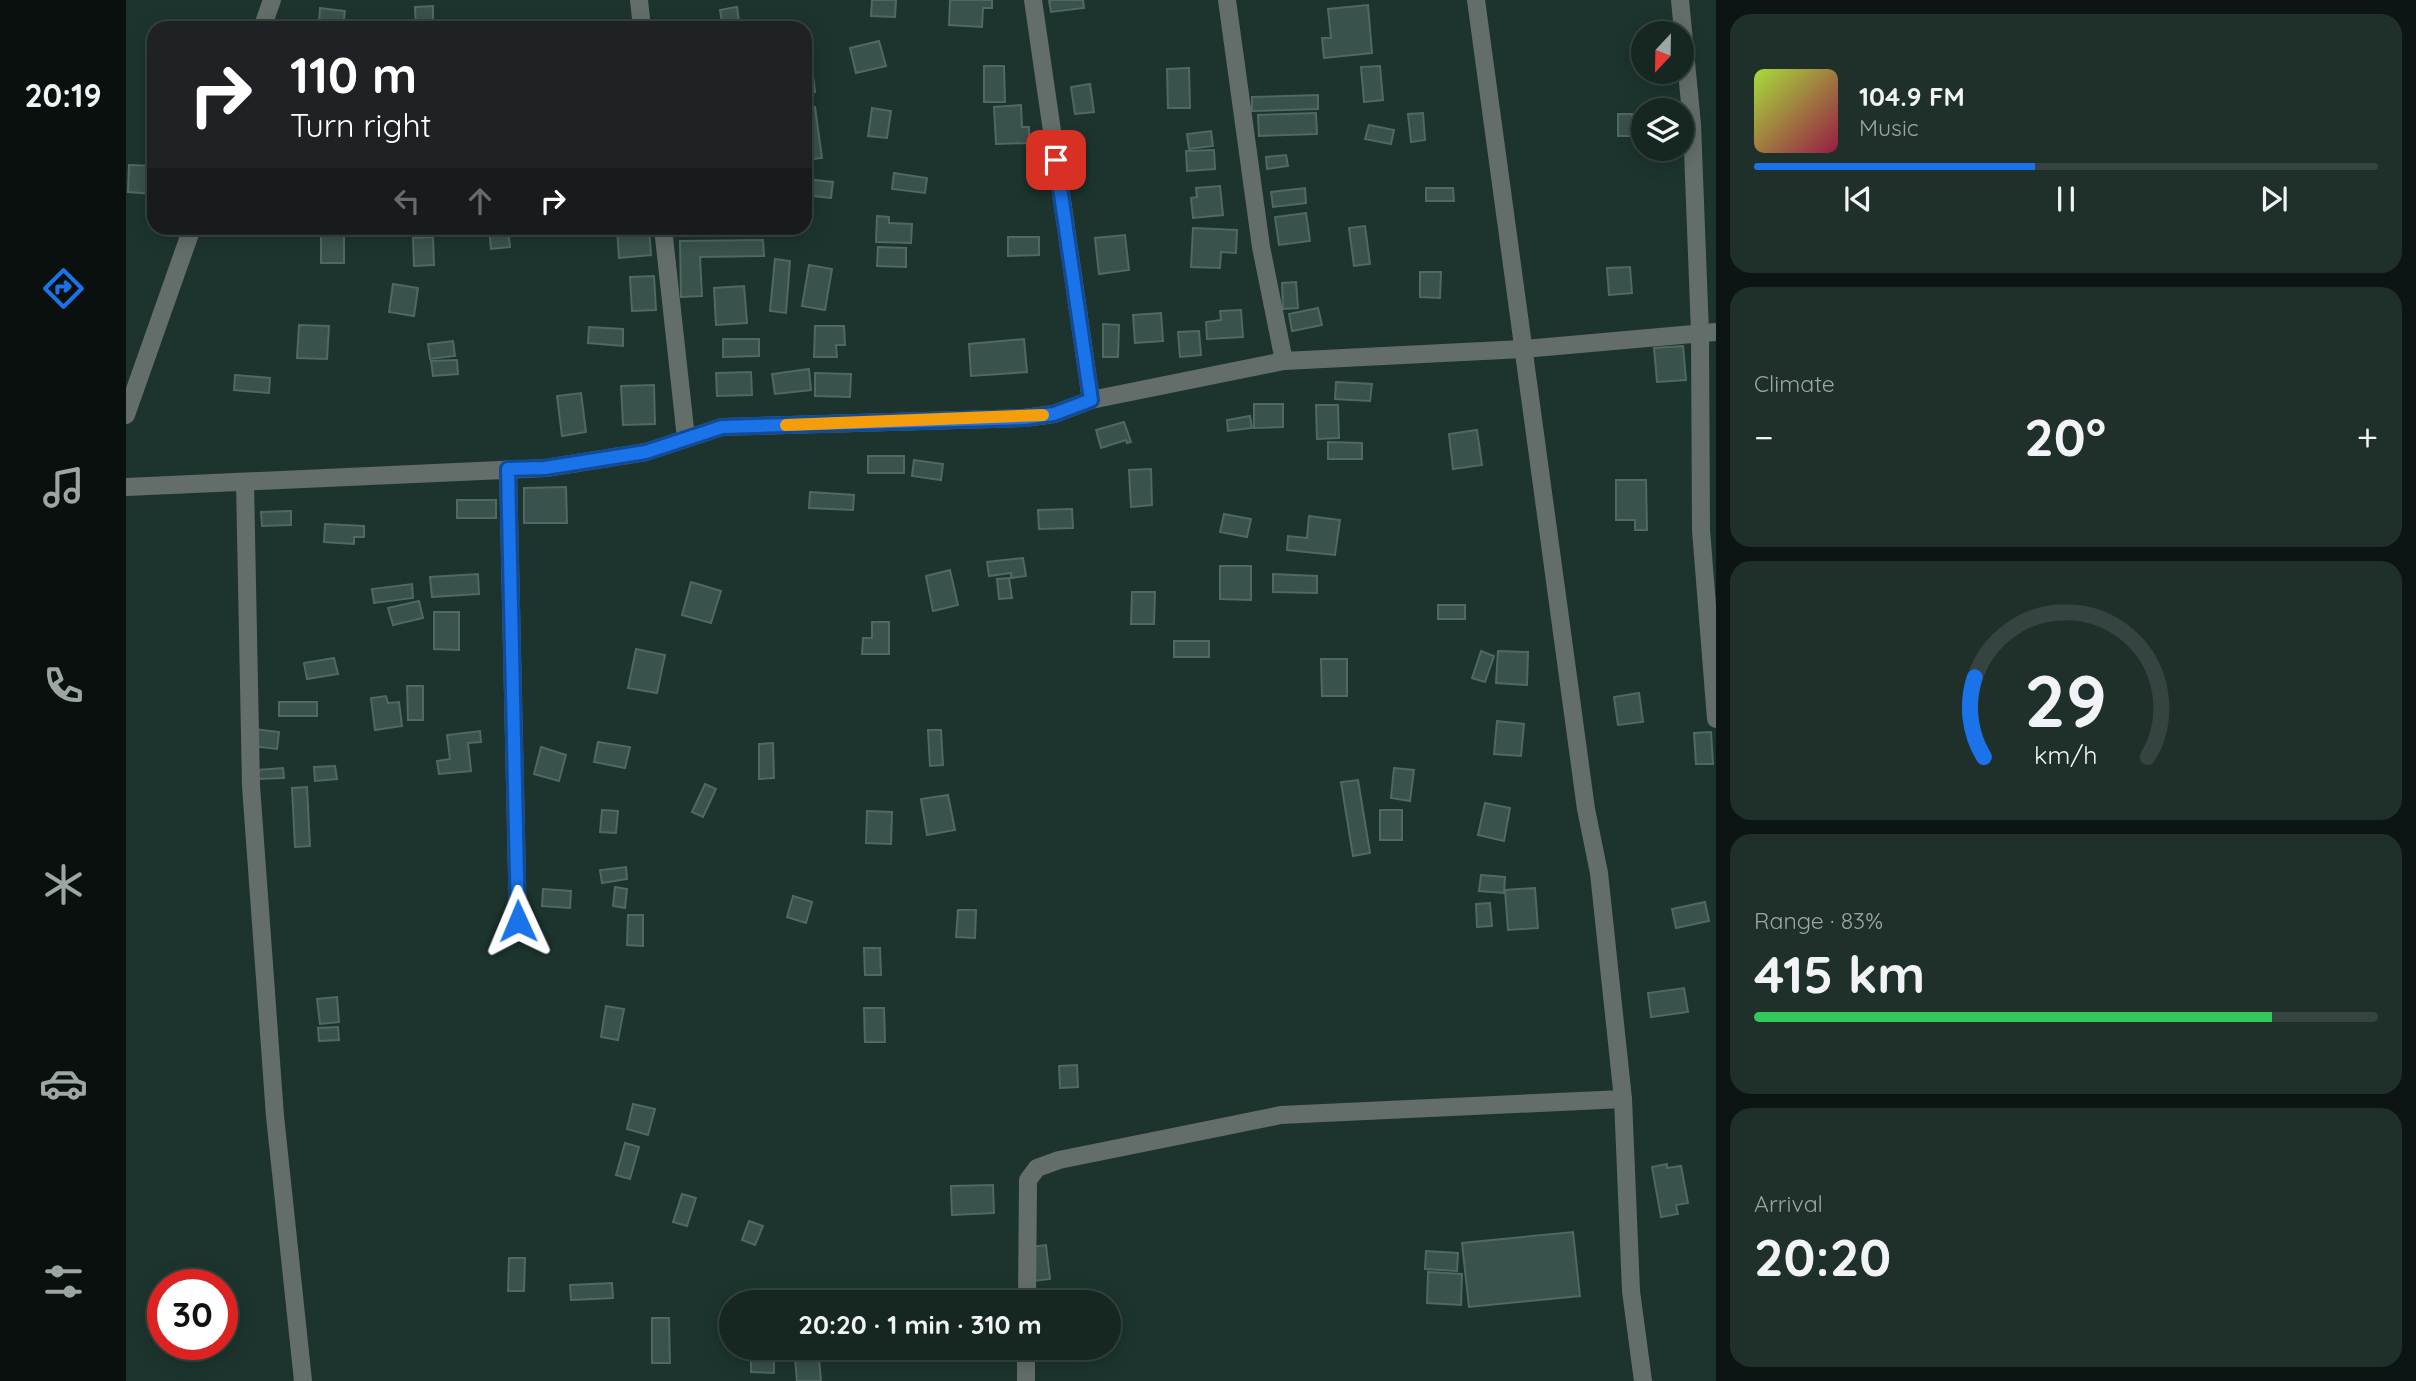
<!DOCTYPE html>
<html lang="en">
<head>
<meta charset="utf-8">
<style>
	body { margin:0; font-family:Quicksand,sans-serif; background:#1f2f2a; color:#f1f3f6; height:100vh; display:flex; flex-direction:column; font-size:26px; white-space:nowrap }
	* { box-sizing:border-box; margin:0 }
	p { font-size:23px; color:#9ea5a5 }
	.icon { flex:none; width:38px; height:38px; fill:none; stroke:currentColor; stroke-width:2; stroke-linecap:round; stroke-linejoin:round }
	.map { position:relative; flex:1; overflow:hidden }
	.sheet { display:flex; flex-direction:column; gap:14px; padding:14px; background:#0c1513; width:700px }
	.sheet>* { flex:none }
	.hud { position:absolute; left:21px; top:21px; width:665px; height:214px; border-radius:21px; box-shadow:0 4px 18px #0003,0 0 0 2px #354440; background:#202124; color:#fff; overflow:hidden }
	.needle { width:46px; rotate:202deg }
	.tools { position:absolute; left:1505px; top:21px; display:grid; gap:14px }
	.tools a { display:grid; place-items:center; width:63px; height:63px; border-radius:50%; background:#162722; box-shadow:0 4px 18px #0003,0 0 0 2px #354440; font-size:35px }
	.speed { position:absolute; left:21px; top:1269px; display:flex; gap:14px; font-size:35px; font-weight:700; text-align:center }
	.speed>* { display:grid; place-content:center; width:91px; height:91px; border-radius:50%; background:#162722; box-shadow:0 4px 18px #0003,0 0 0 2px #354440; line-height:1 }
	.speed .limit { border:10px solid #d22; background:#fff; color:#111 }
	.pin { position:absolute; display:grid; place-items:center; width:60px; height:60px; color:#fff; margin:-30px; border-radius:14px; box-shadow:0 4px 10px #0006 }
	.me { position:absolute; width:77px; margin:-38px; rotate:359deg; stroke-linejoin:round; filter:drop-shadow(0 0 5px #0008) }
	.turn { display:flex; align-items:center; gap:24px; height:147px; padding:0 28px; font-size:32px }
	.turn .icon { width:91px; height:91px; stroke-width:2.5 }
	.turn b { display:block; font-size:49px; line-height:60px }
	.lanes { display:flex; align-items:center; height:66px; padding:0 28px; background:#0003; justify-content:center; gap:35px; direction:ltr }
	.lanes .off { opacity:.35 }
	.big { font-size:52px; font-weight:700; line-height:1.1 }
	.sheet .widget { flex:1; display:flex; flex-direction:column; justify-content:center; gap:10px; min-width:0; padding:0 24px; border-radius:21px; background:#1f2f2a }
	.sheet .dial { align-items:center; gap:0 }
	.dial svg { height:182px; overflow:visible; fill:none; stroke:#354440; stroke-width:7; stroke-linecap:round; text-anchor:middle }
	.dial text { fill:#f1f3f6; stroke:none }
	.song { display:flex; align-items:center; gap:21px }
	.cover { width:84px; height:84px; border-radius:10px; background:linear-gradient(135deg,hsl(80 70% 55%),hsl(340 70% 35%)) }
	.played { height:7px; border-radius:4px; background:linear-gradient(90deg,#1a73e8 45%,#354440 45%) }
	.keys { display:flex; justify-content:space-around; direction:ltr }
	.heat { display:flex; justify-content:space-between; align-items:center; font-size:38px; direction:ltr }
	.charge { height:10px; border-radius:5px; background:linear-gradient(90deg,#34c759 83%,#354440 0) }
	.trip { position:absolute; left:593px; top:1290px; width:402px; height:70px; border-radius:35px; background:#162722; box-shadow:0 4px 18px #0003,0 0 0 2px #354440; font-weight:700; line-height:70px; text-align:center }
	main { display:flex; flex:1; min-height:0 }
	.menu { display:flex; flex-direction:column; width:126px; justify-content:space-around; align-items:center; background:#09100e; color:#9ea5a5 }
	.menu .icon { width:49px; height:49px }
	.menu .active { color:#1a73e8 }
	.menu b { font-size:32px; color:#f1f3f6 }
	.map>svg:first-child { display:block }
</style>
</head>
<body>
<main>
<nav class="menu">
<b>20:19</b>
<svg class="icon active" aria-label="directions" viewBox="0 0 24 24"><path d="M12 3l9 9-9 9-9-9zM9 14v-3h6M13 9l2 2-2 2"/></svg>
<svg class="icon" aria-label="music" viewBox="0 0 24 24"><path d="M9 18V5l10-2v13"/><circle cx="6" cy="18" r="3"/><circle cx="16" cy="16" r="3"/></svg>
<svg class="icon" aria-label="phone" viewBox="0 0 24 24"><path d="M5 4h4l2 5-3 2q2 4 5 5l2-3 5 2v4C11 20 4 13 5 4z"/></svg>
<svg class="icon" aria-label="climate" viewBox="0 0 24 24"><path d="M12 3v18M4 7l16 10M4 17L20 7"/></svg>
<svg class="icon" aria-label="car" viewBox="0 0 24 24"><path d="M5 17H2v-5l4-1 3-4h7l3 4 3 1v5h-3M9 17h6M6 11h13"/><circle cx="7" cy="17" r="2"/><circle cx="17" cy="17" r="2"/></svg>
<svg class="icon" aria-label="filters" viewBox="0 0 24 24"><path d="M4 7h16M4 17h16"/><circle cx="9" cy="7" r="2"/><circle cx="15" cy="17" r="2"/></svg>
</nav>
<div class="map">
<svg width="1590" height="1381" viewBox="0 0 1590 1381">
	<rect width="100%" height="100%" fill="#1d342e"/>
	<g fill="#39524b" stroke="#4f6861" stroke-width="2">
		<polygon points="746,0 770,0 769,17 745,16"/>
		<polygon points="824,0 866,0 866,8 857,8 856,27 823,25"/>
		<polygon points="923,0 957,0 958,8 925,12"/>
		<polygon points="1242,5 1246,53 1198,58 1196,38 1205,38 1202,9"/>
		<polygon points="307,6 307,28 290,28 289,7"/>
		<polygon points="611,7 614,28 597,28 594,10"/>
		<polygon points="194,8 219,11 217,26 193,23"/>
		<polygon points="753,41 760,66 730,73 724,48"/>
		<polygon points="685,61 689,92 679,93 679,62"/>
		<polygon points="858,66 878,66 879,102 858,102"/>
		<polygon points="1254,66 1257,100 1238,102 1235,67"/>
		<polygon points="1063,68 1064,108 1042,108 1041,69"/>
		<polygon points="964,84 968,112 949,114 945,87"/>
		<polygon points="1192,95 1192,109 1126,111 1126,97"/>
		<polygon points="895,105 896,127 903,127 903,143 870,144 868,107"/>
		<polygon points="689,107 696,158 679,160 679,108"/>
		<polygon points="746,108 765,111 761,138 742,136"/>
		<polygon points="1190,113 1191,134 1133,136 1132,115"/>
		<polygon points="1297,113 1299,140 1285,142 1282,114"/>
		<polygon points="1492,114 1506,114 1507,136 1492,136"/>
		<polygon points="1243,125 1268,130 1265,144 1239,139"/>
		<polygon points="1085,131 1087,146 1063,149 1061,134"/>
		<polygon points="1088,150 1089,169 1061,171 1060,151"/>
		<polygon points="1160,155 1162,166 1141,169 1140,157"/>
		<polygon points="3,165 28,166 28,194 2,192"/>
		<polygon points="768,173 801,178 799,193 766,189"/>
		<polygon points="679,179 707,182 705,198 687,196 686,210 679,209"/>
		<polygon points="1094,186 1097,215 1067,218 1065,198 1071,197 1070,188"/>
		<polygon points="1179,188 1180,203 1147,207 1145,192"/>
		<polygon points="1300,188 1327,188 1328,201 1300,201"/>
		<polygon points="1180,213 1184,241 1153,245 1149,217"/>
		<polygon points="751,216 763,217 763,223 786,224 785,243 750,242"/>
		<polygon points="1239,226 1244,264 1228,266 1223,228"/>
		<polygon points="363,228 382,228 384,247 365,249"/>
		<polygon points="491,228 523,228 525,255 493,258"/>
		<rect x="575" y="228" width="31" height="6"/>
		<polygon points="1067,228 1111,230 1110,253 1095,252 1094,268 1065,267"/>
		<rect x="195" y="231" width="23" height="32"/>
		<polygon points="999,235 1003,270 973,274 969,238"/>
		<polygon points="307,237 308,265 288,266 287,238"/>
		<polygon points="882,237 913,237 913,255 882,256"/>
		<polygon points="637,240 638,256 574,257 576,296 555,297 554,241"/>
		<polygon points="752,247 780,248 780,267 751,266"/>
		<polygon points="649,259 664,261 660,313 644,311"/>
		<polygon points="683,265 706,269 699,310 676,306"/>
		<polygon points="1504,267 1506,293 1483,295 1481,268"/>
		<polygon points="1294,272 1315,272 1314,298 1294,297"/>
		<polygon points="528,276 530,310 506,311 504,277"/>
		<polygon points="1170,282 1172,308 1157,309 1156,283"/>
		<polygon points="267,284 292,288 288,316 263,312"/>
		<polygon points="618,286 621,323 590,325 588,288"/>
		<polygon points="1192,308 1196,325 1166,331 1163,314"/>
		<polygon points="1115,310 1117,337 1081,339 1080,322 1095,320 1094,311"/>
		<polygon points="1035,313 1037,341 1009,343 1007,315"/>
		<polygon points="977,324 993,325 992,357 977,357"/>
		<polygon points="173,325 203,326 201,359 171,358"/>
		<polygon points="689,326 718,326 719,345 710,345 711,357 688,357"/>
		<polygon points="463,327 497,329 497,346 462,343"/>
		<polygon points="1073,331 1075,355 1054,357 1052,332"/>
		<polygon points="597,339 633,339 633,356 597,357"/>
		<polygon points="898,339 901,372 845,376 843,344"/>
		<polygon points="327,341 329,356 304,359 302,344"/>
		<polygon points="1557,346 1560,380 1531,382 1528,348"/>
		<polygon points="331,360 332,374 307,376 305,361"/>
		<polygon points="683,369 685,390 649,394 646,374"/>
		<polygon points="625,372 626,395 591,396 590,373"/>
		<polygon points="689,373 725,374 724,397 689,396"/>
		<polygon points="109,375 144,378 143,393 108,390"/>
		<polygon points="1210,382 1246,384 1244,401 1209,399"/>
		<polygon points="528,385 529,424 497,425 495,386"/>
		<polygon points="455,393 460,432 436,436 431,396"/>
		<polygon points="1128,404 1157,404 1157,427 1128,428"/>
		<polygon points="1190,405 1212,405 1213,438 1191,439"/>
		<polygon points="1124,416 1126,428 1102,431 1101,420"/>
		<polygon points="998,422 1005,442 1001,443 1000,440 975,448 970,430"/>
		<polygon points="1351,430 1356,465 1327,469 1323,434"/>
		<polygon points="1202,442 1236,443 1236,459 1202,459"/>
		<rect x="742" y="456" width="36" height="17"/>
		<polygon points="788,460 817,464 815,480 786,476"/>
		<polygon points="1025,469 1026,505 1005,507 1003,470"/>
		<polygon points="1490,480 1520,480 1521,530 1509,530 1509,520 1490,520"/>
		<polygon points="440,487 441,523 398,523 398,488"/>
		<polygon points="684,492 728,495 727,510 683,508"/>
		<rect x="331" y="500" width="39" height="18"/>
		<polygon points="946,509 947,528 913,529 912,510"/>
		<polygon points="165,511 165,525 136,526 135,512"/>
		<polygon points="1098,514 1125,519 1121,537 1094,532"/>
		<polygon points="1183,516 1214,520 1209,555 1161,550 1162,536 1181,538"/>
		<polygon points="199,524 238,526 238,537 228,537 228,544 198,542"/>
		<polygon points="897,558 900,576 885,578 885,573 863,576 861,562"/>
		<polygon points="1094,566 1125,566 1125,600 1094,599"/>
		<polygon points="824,570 832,605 807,611 800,576"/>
		<polygon points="352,574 353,594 306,597 304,577"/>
		<polygon points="1147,574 1191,576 1191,593 1147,592"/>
		<polygon points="883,578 886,598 873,599 871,579"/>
		<polygon points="565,582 595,591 585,623 556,615"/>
		<polygon points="286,584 287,598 248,603 246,589"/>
		<polygon points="1006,592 1029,592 1028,624 1005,624"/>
		<polygon points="293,601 297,618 267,625 262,608"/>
		<rect x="1312" y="605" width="27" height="14"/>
		<polygon points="308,612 333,612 333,650 308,649"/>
		<polygon points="746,622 763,622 763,654 736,654 737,638 746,638"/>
		<rect x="1048" y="641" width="35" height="16"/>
		<polygon points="510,649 539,655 531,693 502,688"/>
		<polygon points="1355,651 1368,656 1359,682 1346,678"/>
		<polygon points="1372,651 1402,652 1401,685 1370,683"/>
		<polygon points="208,658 212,674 181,679 178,663"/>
		<polygon points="1195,659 1221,659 1221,696 1196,696"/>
		<polygon points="281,686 297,686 297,720 282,720"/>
		<polygon points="1513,693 1517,722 1492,725 1488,697"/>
		<polygon points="260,696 262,703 273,702 276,726 249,730 245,698"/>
		<rect x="153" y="702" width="38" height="14"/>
		<polygon points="1371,721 1398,724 1395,756 1368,754"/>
		<polygon points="128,729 153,732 151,749 126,746"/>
		<polygon points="802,730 815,730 817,765 804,766"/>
		<polygon points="354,731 355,742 342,743 345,771 313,774 311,761 324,759 321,735"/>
		<polygon points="1585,732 1587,764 1570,764 1568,733"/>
		<polygon points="472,742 504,747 499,768 468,762"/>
		<polygon points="647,743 648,778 633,779 633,744"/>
		<polygon points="415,747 440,755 433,781 408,774"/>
		<polygon points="209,766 211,779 189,781 188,767"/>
		<polygon points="157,768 158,778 132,779 132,770"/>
		<polygon points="1268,768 1288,770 1284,801 1265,798"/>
		<polygon points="1232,780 1244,853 1227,856 1215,782"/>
		<polygon points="579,784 590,789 577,817 566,812"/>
		<polygon points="181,787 184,846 169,847 166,788"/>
		<polygon points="822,795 829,830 801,835 795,799"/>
		<polygon points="1359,803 1384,808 1378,841 1352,835"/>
		<polygon points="476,810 492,811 490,833 474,832"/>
		<rect x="1254" y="810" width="22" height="30"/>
		<polygon points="741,811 766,812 765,844 740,843"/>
		<polygon points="500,867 501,879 476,883 474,870"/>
		<polygon points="1355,875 1379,877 1378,893 1353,891"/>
		<polygon points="489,887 501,889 499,908 487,906"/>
		<polygon points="1409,888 1412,928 1382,930 1379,890"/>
		<polygon points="417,889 445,891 444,908 416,906"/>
		<polygon points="667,896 686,902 680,923 661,917"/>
		<polygon points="1579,902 1583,921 1550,928 1546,909"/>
		<polygon points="1364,903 1366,926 1351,927 1350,904"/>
		<polygon points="832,910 850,910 849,938 830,937"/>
		<polygon points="502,915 517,915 517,946 501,945"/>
		<polygon points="738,948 754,948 755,975 739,975"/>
		<polygon points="1558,988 1562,1012 1525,1017 1522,993"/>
		<polygon points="211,997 213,1022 194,1024 191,999"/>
		<polygon points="480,1006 498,1009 492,1040 475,1037"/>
		<polygon points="738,1008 758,1008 759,1042 739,1042"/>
		<polygon points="212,1027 213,1040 193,1041 192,1028"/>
		<polygon points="951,1065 952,1087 934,1088 933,1066"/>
		<polygon points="507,1104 529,1109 522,1135 501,1129"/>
		<polygon points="499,1143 513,1147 504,1179 490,1175"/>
		<polygon points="1541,1164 1541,1168 1555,1166 1562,1203 1550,1205 1552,1214 1535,1217 1526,1167"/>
		<polygon points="867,1185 868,1213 826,1215 825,1186"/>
		<polygon points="556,1194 570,1198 561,1226 547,1222"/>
		<polygon points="623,1221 637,1226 629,1245 616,1240"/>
		<polygon points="1447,1232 1454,1296 1343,1307 1336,1243"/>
		<polygon points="920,1245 924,1279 908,1281 904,1247"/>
		<polygon points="1300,1251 1332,1253 1331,1271 1299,1269"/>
		<polygon points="383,1258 399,1258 398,1291 382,1291"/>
		<polygon points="1302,1272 1336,1274 1335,1305 1301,1303"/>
		<polygon points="486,1283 487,1298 445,1300 444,1285"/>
		<polygon points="963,1291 964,1302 943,1302 942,1293"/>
		<polygon points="526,1318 543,1318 544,1363 526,1363"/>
		<polygon points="625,1348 648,1348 648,1373 625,1372"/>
		<polygon points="668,1348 692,1348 695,1381 671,1381"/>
	</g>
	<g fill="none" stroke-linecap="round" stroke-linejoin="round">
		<g stroke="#636e6b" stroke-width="18">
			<polyline points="513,0 516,28"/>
			<polyline points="907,0 965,400"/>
			<polyline points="1101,0 1135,247 1158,361"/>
			<polyline points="1350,0 1460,809 1473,873 1497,1099 1505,1291 1517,1381"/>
			<polyline points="1554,0 1566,124 1574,333 1575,530 1590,719"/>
			<polyline points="136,28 146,0"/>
			<polyline points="537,228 560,438"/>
			<polyline points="0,415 66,228"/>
			<polyline points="382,469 392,921"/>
			<polyline points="119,482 125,786 149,1116 177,1381"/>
			<polyline points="0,487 420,468 520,452 596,427 898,418 928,414 965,400 1158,361 1397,349 1590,332"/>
			<polyline points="901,1302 902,1180 911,1168 933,1160 1155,1115 1497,1099"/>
			<polyline points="900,1381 900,1348"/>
		</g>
	</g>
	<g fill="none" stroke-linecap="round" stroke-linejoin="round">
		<defs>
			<polyline id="route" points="392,921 382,469 419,468 520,452 596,427 898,418 928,414 965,400 930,160"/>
		</defs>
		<use href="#route" stroke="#114b97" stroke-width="18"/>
		<use href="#route" stroke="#1a73e8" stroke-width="12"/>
		<polyline stroke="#f59e0b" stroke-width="12" points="660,425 917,415"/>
	</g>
</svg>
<div class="tools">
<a><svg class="needle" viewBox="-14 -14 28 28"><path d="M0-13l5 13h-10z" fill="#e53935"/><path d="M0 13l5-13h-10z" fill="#9ea5a5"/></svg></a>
<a><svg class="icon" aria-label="layers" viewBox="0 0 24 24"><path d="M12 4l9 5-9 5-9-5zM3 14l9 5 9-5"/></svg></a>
</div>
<div class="speed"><div class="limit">30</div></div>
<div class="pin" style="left:930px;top:160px;background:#d93025"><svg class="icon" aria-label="arrive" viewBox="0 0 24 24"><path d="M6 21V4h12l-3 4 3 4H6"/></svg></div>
<svg class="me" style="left:392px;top:921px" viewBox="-20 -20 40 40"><path d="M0-17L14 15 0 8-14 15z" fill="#1a73e8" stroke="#fff" stroke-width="4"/></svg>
<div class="trip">20:20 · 1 min · 310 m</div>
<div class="hud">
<div class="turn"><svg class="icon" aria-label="right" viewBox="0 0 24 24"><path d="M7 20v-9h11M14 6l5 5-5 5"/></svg><div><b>110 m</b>Turn right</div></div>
<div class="lanes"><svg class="icon off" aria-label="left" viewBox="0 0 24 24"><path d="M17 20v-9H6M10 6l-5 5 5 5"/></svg><svg class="icon off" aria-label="ahead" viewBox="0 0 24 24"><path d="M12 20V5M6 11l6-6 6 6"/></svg><svg class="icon" aria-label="right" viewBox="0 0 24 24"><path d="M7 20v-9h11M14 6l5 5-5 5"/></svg></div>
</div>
</div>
<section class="sheet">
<div class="widget">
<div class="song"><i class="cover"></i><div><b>104.9 FM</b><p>Music</p></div></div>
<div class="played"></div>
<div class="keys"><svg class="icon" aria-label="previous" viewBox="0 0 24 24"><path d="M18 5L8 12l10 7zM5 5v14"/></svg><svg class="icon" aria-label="pause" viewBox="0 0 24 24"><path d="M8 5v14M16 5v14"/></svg><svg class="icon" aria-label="next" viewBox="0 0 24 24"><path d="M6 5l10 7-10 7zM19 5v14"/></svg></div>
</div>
<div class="widget"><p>Climate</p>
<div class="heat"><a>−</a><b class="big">20°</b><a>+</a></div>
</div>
<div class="widget dial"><svg viewBox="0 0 100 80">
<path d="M14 69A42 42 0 1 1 86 69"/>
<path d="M14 69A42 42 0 0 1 10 34" stroke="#1a73e8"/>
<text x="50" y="56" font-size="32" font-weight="700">29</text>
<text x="50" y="72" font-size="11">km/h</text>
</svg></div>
<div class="widget"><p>Range · 83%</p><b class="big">415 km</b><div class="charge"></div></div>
<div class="widget"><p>Arrival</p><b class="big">20:20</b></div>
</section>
</main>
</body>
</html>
